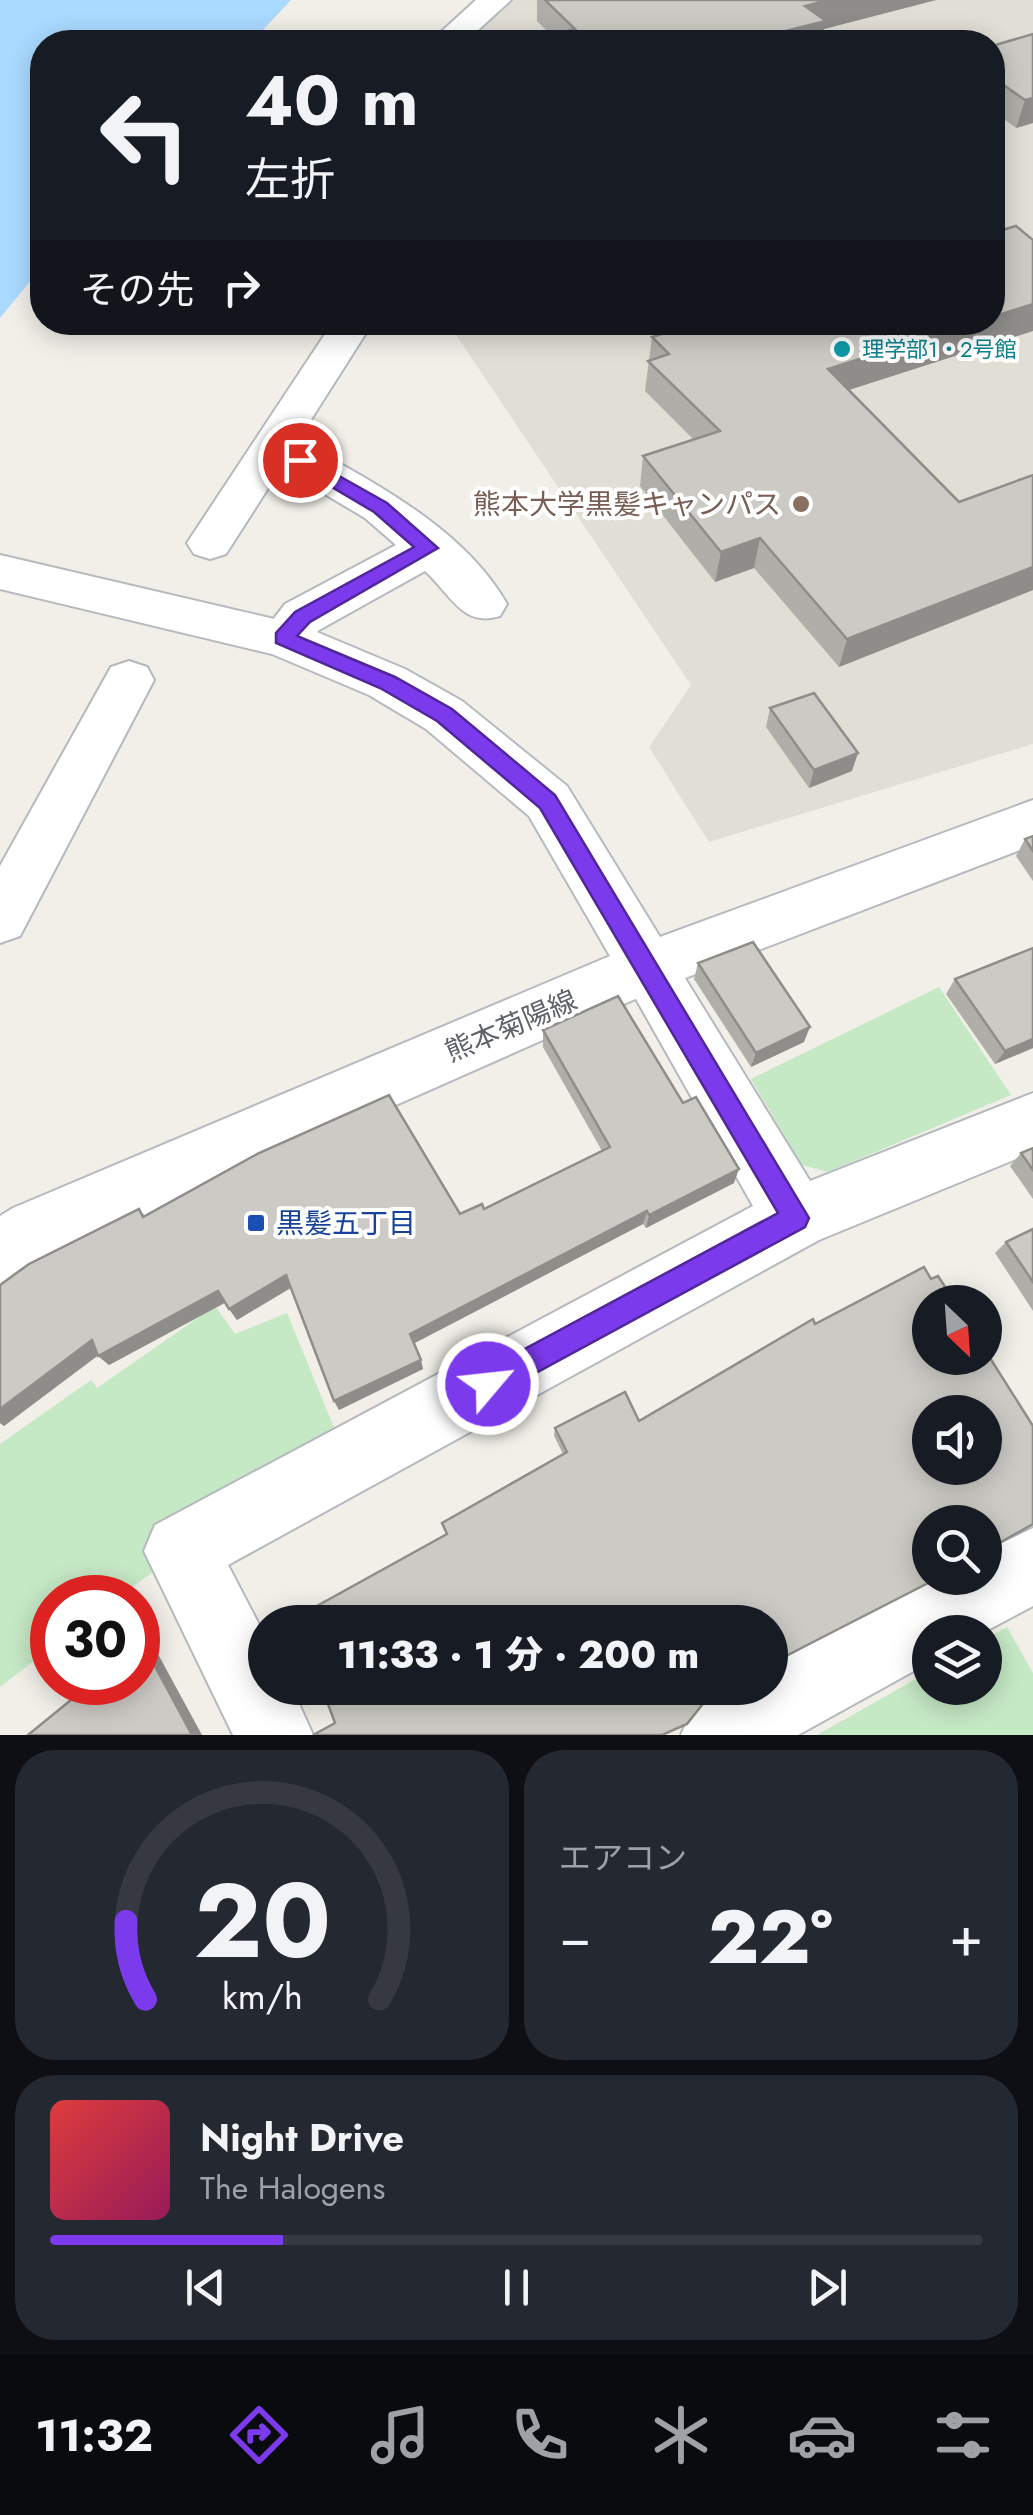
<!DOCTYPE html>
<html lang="ja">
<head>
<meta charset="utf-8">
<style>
	body { margin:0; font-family:Jost,"Noto Sans JP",sans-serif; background:#242831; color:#f1f3f6; height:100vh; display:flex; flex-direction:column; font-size:38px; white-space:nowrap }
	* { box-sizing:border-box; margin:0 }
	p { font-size:32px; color:#9ea1a6 }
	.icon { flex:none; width:55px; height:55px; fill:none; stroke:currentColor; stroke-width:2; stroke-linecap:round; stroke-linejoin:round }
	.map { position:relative; height:1735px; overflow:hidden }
	.sheet { display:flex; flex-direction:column; gap:15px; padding:15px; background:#0d0f14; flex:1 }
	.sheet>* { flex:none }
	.guide { position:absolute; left:30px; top:30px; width:975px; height:305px; border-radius:40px; box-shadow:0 5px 25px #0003; background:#171b24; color:#f1f3f6; overflow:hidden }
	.needle { width:65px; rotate:155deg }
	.tools { position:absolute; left:912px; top:1285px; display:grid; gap:20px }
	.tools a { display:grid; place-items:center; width:90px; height:90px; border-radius:50%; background:#171b24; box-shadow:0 5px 25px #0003; font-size:50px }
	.speed { position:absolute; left:30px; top:1575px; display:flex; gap:20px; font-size:50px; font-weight:700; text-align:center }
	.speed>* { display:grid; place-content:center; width:130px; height:130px; border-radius:50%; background:#171b24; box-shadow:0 5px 25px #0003; line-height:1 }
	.speed .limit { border:15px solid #d22; background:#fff; color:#111 }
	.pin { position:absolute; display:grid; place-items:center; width:85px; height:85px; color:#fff; margin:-42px; border:5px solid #fff; border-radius:50%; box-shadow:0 2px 10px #0007 }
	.me { position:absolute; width:110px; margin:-55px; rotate:62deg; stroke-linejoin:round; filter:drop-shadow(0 0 8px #0008) }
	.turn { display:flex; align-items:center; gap:35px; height:210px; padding:0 50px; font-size:45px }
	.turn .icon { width:130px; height:130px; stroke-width:2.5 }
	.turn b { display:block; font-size:70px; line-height:85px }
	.then { display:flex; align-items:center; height:95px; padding:0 50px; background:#0003; gap:20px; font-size:38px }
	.big { font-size:75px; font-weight:800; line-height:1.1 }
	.sheet .card { flex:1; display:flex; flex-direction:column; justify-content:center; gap:15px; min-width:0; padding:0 35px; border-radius:40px; background:#242831 }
	.sheet .dial { align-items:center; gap:0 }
	.dial svg { height:260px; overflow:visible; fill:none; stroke:#363941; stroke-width:7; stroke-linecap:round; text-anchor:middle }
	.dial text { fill:#f1f3f6; stroke:none }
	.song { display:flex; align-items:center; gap:30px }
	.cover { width:120px; height:120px; border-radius:15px; background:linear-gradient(135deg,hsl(0 70% 55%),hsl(330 70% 35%)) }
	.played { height:10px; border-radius:5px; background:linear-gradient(90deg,#7c3aed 25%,#363941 25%) }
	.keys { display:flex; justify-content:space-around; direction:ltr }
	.heat { display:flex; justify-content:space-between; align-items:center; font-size:55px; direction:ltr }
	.sheet .tiles { flex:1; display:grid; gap:15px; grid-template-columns:1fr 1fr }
	.card:last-child { grid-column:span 2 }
	.trip { position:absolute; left:248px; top:1605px; width:540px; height:100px; border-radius:50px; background:#171b24; box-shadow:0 5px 25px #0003; font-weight:800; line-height:100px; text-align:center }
	.dock { display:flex; height:160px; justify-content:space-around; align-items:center; background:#090b0e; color:#9ea1a6 }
	.dock .icon { width:70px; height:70px }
	.dock .selected { color:#7c3aed }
	.dock b { font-size:45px; color:#f1f3f6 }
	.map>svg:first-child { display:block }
</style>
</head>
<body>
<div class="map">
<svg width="1033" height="1735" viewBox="0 0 1033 1735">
	<rect width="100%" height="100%" fill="#f1efe8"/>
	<polygon fill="#e1ded6" points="474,0 1033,0 1033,744 709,842 649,747 691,685 448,323 992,322 992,42 448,42"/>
	<g fill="#c5e8c5">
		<polygon points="939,987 1011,1095 828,1172 802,1165 751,1079"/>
		<polygon points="215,1306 235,1334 287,1313 335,1430 162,1519 151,1543 157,1569 119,1597 52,1598 52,1647 0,1687 0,1444 91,1380 97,1388"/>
		<polygon points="1007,1627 1033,1673 1033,1735 817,1735 930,1671 930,1688 985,1688 985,1639"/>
	</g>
	<polygon fill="#aadaff" points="0,0 291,0 252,42 42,42 42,267 0,318"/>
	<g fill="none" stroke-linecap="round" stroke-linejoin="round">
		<defs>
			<g id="street">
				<polygon points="476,0 511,0 465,42 430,42"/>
				<path d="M333,322H373L298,440C372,482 463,527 507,604L500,616C462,628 450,593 425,571L319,630L300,651L283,656L266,651L259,638L285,604L396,545L365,518L281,468L226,554L210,559L194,554L187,543Z"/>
				<polygon points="129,661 147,667 154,680 20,936 0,943 0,866 111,667"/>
				<polygon points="647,942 667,949 810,1181 1033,1093 1033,1152 819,1240 228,1565 265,1636 265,1688 292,1688 313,1735 233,1735 144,1551 155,1525 753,1206 618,967 627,949"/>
				<path d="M1033,1528V1606L984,1632H930V1662L798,1735H681C699,1690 724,1688 770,1688V1666L935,1578H985V1551Z"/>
			</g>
			<polygon id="secondary" points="0,555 300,625 405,669 462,701 567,786 660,937 1033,800 1033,845 667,985 59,1254 0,1286 0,1216 13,1208 610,956 529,816 426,729 369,695 272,654 0,589"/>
		</defs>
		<use href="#street" stroke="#b5b8bc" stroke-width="4"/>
		<use href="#secondary" stroke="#b6babf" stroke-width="4"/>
		<use href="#street" fill="#fff" fill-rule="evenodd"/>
		<use href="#secondary" fill="#fff" fill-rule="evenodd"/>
	</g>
	<g fill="#afaea9">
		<polygon points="537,0 936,0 824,29 822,42 532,42 532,40 551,35 537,21"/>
		<polygon points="1033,34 1033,123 1016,128 992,110 992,46"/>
		<polygon points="652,337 849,390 959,502 1033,475 1033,590 839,667 754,568 715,582 640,486 643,456 694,440 645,391"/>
		<polygon points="770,708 852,771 809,788 766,727"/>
		<polygon points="1033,836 1033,881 1016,856 1025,839"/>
		<polygon points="1033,948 1033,1048 995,1064 946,994 955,979"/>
		<polygon points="698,963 804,1042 751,1067 694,979"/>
		<polygon points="543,1030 683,1103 734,1183 646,1228 643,1224 414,1343 423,1369 339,1410 291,1288 237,1320 225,1303 109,1365 98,1355 4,1426 0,1423 0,1285 139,1209 145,1216 460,1214 484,1209 602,1151 543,1047"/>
		<polygon points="1033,1148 1033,1199 1010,1166 1021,1153"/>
		<polygon points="1033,1229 1033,1311 995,1253 1006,1242"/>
		<polygon points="639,1421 776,1661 447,1535 563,1454 554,1436 555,1428"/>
	</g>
	<g fill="#8f8d8a">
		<polygon points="829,0 936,0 824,29 822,42 779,42 781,32 805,6"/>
		<polygon points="1033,98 1033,123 1016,128 1025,100"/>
		<polygon points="1033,304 1033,331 821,399 828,369 974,322 992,322 992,317"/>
		<polygon points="760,538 754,568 715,582 721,552"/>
		<polygon points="1033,567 1033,590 839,667 847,639"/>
		<polygon points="858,753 852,771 809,788 814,770"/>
		<polygon points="810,1027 804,1042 751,1067 756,1053"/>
		<polygon points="1033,1039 1033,1048 995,1064 1005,1051"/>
		<polygon points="739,1169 734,1183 646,1228 649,1215"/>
		<polygon points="647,1211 643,1224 413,1344 410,1334"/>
		<polygon points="286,1275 292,1287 237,1320 229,1309"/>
		<polygon points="218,1291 226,1302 109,1365 98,1356"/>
		<polygon points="92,1340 104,1351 4,1426 0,1423 0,1409"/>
		<polygon points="421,1360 423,1369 339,1410 334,1401"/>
		<polygon points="142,1642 153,1645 202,1735 192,1735"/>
	</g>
	<g fill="#cccac5" stroke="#8f8d8a" stroke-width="2.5" fill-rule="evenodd">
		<polygon points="545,0 829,0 805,6 826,21 781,32 794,42 534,42 532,40 575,29"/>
		<polygon points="1033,34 1033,98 1025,100 992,77 992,46"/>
		<polygon points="1016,226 1033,240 1033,304 992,317 992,233"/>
		<polygon points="701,322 974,322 828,369 959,502 1033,475 1033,567 847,639 760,538 721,552 643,456 720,431 648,361 669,354 652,337"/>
		<polygon points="814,693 858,753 814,770 770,708"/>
		<polygon points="1033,836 1033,851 1025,839"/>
		<polygon points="753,942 810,1027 756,1053 698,963"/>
		<polygon points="1033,948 1033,1039 1005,1051 955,979"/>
		<polygon points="618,996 683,1103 696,1097 739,1169 649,1215 647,1211 410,1334 421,1360 334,1401 286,1275 229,1309 218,1291 98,1356 92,1340 0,1409 0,1285 29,1264 139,1209 143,1217 259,1153 389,1095 460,1214 482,1204 484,1209 610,1147 543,1030"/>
		<polygon points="1033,1148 1033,1170 1021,1153"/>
		<polygon points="1033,1229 1033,1282 1006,1242"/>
		<path d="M924,1267L931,1279L938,1276L955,1302H930V1358H985V1350L1033,1426V1524L985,1551V1522H930V1578H938L776,1661L774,1670L770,1672V1622H299L297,1617L447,1534L442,1523L567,1452L555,1428L625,1392L639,1421L813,1319L815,1324ZM930,1412H985V1468H930Z"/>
		<polygon points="142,1642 192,1735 28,1735 93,1682 138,1682 138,1646"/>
		<polygon points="322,1688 738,1688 709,1696 687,1724 662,1735 313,1735 335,1723"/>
	</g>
	<polygon fill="#7c3aed" stroke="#51269a" stroke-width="2.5" points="300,454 387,503 438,548 310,622 297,636 395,677 452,709 555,795 809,1218 805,1227 488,1399 478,1395 474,1384 478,1374 778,1213 540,808 437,721 380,688 276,643 276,633 295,612 414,547 374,512 293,464 290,460"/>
	<circle fill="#0f9aa8" stroke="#fff" stroke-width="4" cx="842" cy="349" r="10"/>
	<circle fill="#8d6e63" stroke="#fff" stroke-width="4" cx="801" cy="504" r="10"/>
	<rect fill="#1a4fb4" stroke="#fff" stroke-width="4" x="246" y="1213" width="20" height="20" rx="5"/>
	<g text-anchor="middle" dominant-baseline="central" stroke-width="8" stroke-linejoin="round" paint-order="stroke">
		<g font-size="22" fill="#0d838f" stroke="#fff" text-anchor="start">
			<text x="862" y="349">理学部1・2号館</text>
		</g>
		<g font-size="28" fill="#785e54" stroke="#fff" text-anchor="end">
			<text x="781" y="504">熊本大学黒髪キャンパス</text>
		</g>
		<g font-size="28" fill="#5f6368" stroke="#fff">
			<text transform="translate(511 1026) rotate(-23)">熊本菊陽線</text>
		</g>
		<g font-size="28" fill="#164399" stroke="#fff" text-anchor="start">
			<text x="276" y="1223">黒髪五丁目</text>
		</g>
	</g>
</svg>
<div class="tools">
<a><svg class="needle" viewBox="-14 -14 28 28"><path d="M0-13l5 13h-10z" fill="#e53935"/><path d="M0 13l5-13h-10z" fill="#9ea1a6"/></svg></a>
<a><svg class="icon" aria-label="sound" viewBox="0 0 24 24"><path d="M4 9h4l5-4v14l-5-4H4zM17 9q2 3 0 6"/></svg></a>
<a><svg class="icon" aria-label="search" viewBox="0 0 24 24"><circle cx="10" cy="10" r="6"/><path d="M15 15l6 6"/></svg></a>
<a><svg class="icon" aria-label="layers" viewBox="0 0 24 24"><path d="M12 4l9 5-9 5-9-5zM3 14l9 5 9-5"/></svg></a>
</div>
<div class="speed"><div class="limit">30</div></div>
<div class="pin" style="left:300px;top:460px;background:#d93025"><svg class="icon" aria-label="arrive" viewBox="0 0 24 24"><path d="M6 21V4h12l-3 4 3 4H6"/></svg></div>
<svg class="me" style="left:488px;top:1384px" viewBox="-20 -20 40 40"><circle r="17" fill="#7c3aed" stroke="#fff" stroke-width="3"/><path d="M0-11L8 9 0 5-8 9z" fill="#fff"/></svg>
<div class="trip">11:33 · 1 分 · 200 m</div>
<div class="guide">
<div class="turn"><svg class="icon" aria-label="left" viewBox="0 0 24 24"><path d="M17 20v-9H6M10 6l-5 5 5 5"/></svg><div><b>40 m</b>左折</div></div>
<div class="then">その先<svg class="icon" aria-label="right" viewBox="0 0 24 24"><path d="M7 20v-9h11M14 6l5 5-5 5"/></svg></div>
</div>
</div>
<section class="sheet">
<div class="tiles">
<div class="card dial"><svg viewBox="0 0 100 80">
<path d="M14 69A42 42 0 1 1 86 69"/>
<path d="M14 69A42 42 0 0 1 8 45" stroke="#7c3aed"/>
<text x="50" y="56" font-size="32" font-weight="700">20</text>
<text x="50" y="72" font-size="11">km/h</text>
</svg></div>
<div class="card"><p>エアコン</p>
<div class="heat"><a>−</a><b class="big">22°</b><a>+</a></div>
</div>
<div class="card">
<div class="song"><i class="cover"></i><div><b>Night Drive</b><p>The Halogens</p></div></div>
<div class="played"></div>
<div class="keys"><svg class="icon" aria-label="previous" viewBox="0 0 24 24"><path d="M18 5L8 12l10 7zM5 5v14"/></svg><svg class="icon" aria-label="pause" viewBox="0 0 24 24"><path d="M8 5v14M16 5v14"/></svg><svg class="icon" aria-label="next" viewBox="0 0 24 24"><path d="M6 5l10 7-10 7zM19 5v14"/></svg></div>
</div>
</div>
</section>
<nav class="dock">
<b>11:32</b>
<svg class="icon selected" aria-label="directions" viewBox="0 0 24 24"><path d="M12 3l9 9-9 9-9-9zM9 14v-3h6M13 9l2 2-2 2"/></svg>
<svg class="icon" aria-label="music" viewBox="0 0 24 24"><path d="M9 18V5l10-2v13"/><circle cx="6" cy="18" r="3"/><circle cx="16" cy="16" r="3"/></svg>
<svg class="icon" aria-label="phone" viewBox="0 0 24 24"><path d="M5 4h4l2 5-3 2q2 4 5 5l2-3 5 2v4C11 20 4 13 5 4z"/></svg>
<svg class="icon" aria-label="climate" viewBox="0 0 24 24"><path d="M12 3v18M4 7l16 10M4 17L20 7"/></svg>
<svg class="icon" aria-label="car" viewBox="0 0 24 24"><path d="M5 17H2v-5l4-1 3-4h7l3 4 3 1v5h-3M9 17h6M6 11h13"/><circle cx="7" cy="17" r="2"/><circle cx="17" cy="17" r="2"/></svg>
<svg class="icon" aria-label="filters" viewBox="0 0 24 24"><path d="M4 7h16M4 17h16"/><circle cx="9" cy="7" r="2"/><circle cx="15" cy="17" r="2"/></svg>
</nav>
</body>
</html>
